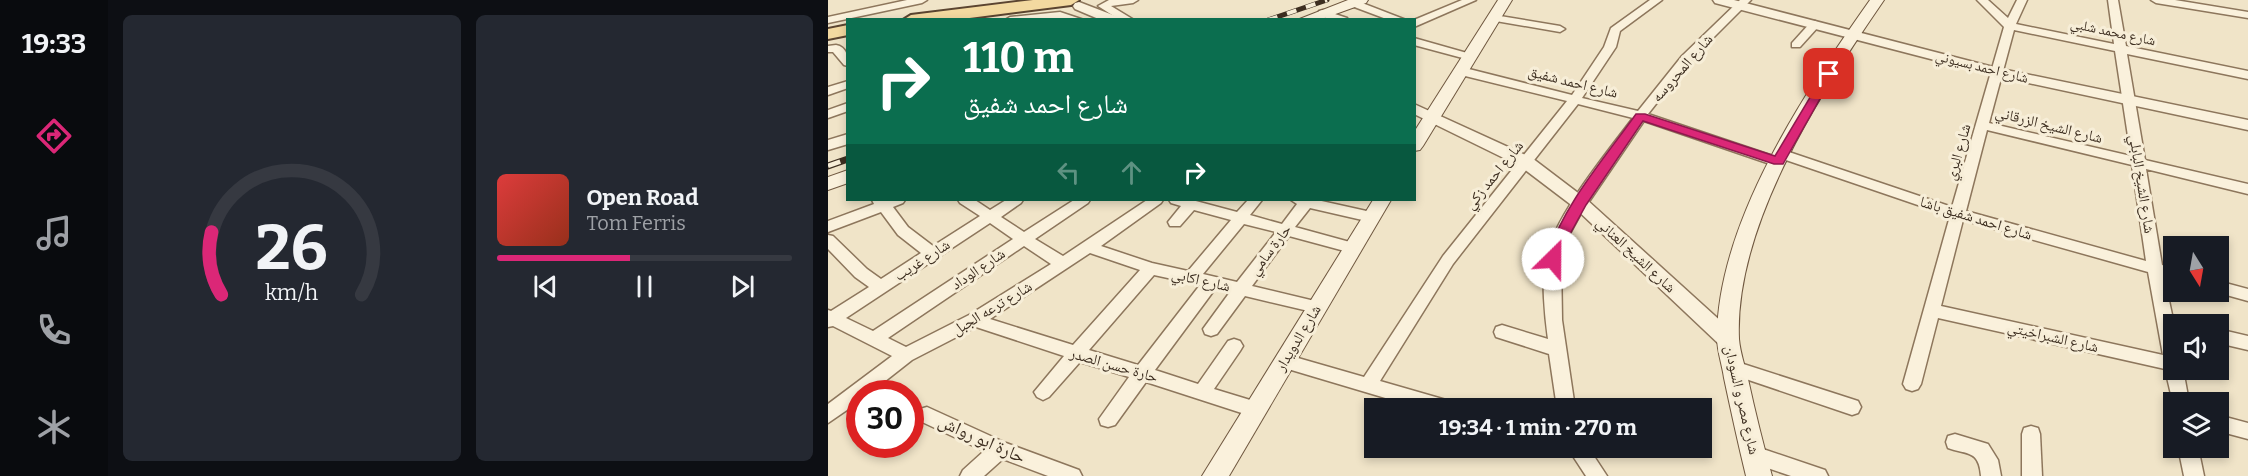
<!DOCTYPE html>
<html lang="en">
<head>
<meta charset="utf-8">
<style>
	body { margin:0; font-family:Bitter,"Noto Naskh Arabic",serif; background:#242831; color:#f1f3f6; height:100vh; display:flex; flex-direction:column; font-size:22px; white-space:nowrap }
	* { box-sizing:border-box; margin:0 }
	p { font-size:20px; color:#9ea1a6 }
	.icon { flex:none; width:33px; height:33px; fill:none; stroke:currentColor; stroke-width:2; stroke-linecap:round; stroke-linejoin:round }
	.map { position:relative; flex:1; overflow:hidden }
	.sheet { display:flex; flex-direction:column; gap:15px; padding:15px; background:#0d0f14; width:720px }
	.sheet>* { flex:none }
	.banner { position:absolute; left:18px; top:18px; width:570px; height:183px; border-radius:0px; box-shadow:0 3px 9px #0003; background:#0b6e4f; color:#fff; overflow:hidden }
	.needle { width:39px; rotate:169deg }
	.fabs { position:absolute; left:1335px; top:236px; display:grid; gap:12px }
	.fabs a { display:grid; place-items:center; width:66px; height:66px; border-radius:0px; background:#171b24; box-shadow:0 3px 9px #0003; font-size:30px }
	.speed { position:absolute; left:18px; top:380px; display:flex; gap:12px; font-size:30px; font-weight:700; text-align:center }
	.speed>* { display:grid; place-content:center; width:78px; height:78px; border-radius:50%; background:#171b24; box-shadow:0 3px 9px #0003; line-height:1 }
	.speed .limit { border:9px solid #d22; background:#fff; color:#111 }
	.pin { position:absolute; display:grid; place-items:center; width:51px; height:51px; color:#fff; margin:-26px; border-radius:12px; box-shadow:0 3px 9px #0006 }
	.me { position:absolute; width:66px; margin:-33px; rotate:23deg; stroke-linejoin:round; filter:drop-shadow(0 0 4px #0008) }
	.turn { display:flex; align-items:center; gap:21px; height:126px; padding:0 18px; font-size:27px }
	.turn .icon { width:78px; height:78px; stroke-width:2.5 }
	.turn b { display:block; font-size:42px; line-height:51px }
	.lanes { display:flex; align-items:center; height:57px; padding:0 18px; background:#0003; justify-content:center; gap:30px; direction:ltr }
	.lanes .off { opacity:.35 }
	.sheet .tile { flex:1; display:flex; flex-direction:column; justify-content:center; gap:9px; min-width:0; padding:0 21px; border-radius:9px; background:#242831 }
	.sheet .dial { align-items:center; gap:0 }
	.dial svg { height:156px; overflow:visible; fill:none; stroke:#363941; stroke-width:7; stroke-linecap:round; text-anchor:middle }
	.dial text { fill:#f1f3f6; stroke:none }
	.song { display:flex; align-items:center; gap:18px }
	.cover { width:72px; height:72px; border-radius:9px; background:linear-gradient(135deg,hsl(0 70% 55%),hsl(10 70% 35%)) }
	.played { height:6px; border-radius:3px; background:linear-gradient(90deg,#db2777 45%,#363941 45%) }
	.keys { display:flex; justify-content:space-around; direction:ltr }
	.sheet .tiles { flex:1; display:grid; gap:15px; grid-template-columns:repeat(2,1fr) }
	.trip { position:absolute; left:536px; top:398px; width:348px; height:60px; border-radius:0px; background:#171b24; box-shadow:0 3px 9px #0003; font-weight:700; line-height:60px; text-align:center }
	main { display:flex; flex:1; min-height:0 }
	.menu { display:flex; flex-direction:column; width:108px; justify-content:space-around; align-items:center; background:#090b0e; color:#9ea1a6 }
	.menu .icon { width:42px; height:42px }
	.menu .on { color:#db2777 }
	.menu b { font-size:27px; color:#f1f3f6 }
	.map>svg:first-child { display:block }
</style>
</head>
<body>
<main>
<nav class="menu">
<b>19:33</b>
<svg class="icon on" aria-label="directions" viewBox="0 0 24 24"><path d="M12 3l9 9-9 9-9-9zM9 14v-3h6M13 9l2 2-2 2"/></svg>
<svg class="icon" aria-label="music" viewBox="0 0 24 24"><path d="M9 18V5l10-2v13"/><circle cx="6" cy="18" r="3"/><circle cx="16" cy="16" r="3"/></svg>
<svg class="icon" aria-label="phone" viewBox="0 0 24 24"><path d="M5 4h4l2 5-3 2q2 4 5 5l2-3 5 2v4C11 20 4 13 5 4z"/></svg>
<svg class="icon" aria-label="climate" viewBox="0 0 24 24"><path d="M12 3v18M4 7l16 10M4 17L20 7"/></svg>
</nav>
<section class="sheet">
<div class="tiles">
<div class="tile dial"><svg viewBox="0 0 100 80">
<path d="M14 69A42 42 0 1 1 86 69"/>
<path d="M14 69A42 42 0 0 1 9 37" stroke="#db2777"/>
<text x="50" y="56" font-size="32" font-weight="700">26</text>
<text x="50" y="72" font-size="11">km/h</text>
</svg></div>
<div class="tile">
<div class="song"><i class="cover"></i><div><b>Open Road</b><p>Tom Ferris</p></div></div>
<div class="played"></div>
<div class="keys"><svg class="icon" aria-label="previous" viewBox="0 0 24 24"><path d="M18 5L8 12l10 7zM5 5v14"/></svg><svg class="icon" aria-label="pause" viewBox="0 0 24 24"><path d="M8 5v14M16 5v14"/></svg><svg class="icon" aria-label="next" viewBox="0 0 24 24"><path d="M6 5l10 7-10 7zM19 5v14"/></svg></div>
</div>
</div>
</section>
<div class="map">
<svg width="1420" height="476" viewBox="0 0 1420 476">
	<rect width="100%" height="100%" fill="#f0e4c8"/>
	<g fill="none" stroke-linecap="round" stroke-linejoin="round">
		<defs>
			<g id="minor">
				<polygon points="79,0 99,0 94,3 0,23 0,17"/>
				<polygon points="281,0 310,0 305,3 283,6 306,20 292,20 270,6"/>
				<polygon points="634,0 648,0 586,27 586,20"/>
				<path d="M822,0H834L792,31L788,47L754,98L810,111L854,56L912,0H923L862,61L820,114L948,157L946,154L948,151H958L1124,207L1176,27L1149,0H1160L1180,18L1189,0H1199L1188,24L1286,44L1280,0H1290L1298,46L1420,71V79L1299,54L1317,160L1420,184V194L1318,169L1334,265L1346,268V280L1336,277L1346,324V369H1355L1361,402H1346V407L1337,369L1110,318L1093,384L1090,389L1084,391L1078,389L1075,384L1122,216L955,159L957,162L955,165H945L816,121L752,215L740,237L733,258L734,320L747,408H729L721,354L668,337L666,332L668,327L674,325L720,339C717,318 713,278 718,257C728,214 778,154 805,118L750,104L625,264L552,381L618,400L624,402L627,408H591L450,366L447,361L450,356L456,354L536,377L615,256L739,101L629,74V68L633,67L744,95L776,47L783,28ZM1186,30L1287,51L1303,156L1161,123ZM1159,130L1304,165L1318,261L1138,211ZM1135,220L1320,272L1335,355L1113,306Z"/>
				<polygon points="1323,0 1347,0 1420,12 1420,18 1328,3"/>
				<polygon points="521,1 529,1 578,20 561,20 521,5"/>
				<polygon points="495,10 519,18 520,20 503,20 491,15 491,11"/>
				<polygon points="232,12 256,20 177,20 182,17"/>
				<polygon points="666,15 732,26 737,29 732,32 662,20 662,16"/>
				<polygon points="987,21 992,24 991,26 972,47 964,47 964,43 983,22"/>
				<polygon points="586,38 646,55 648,57 642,60 586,45"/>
				<path d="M8,45C19,47 20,57 20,66L16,65L5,52H0V46Z"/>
				<polygon points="20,81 20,88 0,95 0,87"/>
				<polygon points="20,103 20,111 0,118 0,110"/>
				<path d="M44,200H77L75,203L65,207L80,227L105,246L152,216L132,203L130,200H147L162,210L178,200H195L193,203L173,217L196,232L246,200H262L260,203L207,239L235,256L319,200H335L333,203L273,246L324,263L360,271L403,220L366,210L352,226H342L340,222L353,206L343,203L341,200H364L409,212L420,200H434L422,215L454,224L469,204L463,200H489L543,212L550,217L543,222L482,208L467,227L529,244L532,248L529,252L524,253L461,236L424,286L495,303L497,307L495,311L489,313L417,296L389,334L383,336L377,334L375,329L402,292L387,289L327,370L370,384L400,341L406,339L412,341L415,346L412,351L386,389L432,403L435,409L432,415L426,417L318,382L287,425L280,427L273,425L271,419L301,377L252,362L221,397L215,400L209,397L206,392L236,356L148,327L84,360L42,393H32V401L0,423V404L64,356L5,326L0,327V310L3,311L41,287L27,277L0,249V235L5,236L39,269L53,279L93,253L70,235L53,212L0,232V221L46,204ZM162,223L185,239L45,331L18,318ZM416,224L448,232L409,282L375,274ZM196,246L223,264L141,315L78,347L60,338ZM262,253L312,270L245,345L162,319ZM326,275L372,285L310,365L261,350Z"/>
				<polygon points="1390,281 1420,289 1420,301 1384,291 1390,291"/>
				<polygon points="1390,329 1420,336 1420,350 1390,343"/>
				<polygon points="906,361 1030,401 1033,407 1030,413 1024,415 900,373 897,368 900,363"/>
				<polygon points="99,407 178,443 251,470 254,476 220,476 175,459 156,476 132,476 135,470 156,451 92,421 90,415 92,409"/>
				<polygon points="1390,415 1420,423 1420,439 1390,431"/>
				<polygon points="1203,426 1210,428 1212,434 1214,476 1194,476 1194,434 1196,428"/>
				<path d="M1127,434L1160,444L1170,460L1173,476H1153C1151,450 1140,455 1120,448L1118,442L1120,436Z"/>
				<polygon points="926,446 997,470 1000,476 963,476 919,461 916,455 919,449"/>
				<polygon points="739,447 760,447 779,476 758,476"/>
				<polygon points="1350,447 1370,447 1376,476 1356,476"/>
			</g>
			<g id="tertiary">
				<polygon points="885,0 906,0 1169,68 1420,120 1420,130 1168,76 887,3"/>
				<polygon points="251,2 290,17 291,20 273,20 247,9 245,6 247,3"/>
				<polygon points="586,104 704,158 758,199 907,334 910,340 907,346 900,348 893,346 746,207 692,166 586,114"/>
				<polygon points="20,134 20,144 0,150 0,140"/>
			</g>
			<g id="secondary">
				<polygon points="520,0 540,0 538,3 491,20 469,20"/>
				<polygon points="670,0 684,0 595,146 592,150 586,151 586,132"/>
				<path d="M1042,0H1056C994,90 906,225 911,339C912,352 917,366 920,379C927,411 935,444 944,476H918C910,443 903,411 896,378C894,364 889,351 889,337C890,221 977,92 1042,0Z"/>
				<polygon points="20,170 20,183 0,190 0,177"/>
				<polygon points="545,200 563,200 401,476 374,476"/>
			</g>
			<g id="primary">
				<polygon points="205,0 251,0 243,5 126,20 75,20 83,15"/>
				<polygon points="20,25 20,35 0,39 0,29"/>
			</g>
		</defs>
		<use href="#minor" stroke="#8d765c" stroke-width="3"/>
		<use href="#tertiary" stroke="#8d765c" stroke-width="3"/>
		<use href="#secondary" stroke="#6f573f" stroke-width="2"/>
		<use href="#primary" stroke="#5b4430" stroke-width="4"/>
		<use href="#minor" fill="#faf1dc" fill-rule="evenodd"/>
		<use href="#tertiary" fill="#faf1dc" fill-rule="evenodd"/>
		<use href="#secondary" fill="#faf1dc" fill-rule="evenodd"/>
		<use href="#primary" fill="#f3d9a0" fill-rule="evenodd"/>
		<defs>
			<polyline id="rail-far1" points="440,20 499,0"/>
			<polyline id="rail" points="0,166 20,159"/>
		</defs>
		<use href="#rail-far1" stroke="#3d2e20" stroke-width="5"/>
		<use href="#rail" stroke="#3d2e20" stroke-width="7"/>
		<use href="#rail-far1" stroke="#f7eed8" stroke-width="4" stroke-dasharray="10" stroke-linecap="butt"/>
		<use href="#rail" stroke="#f7eed8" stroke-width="4.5" stroke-dasharray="13" stroke-linecap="butt"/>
	</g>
	<path fill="#db2777" stroke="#8e194d" stroke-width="1.5" d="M1001,70L1006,74L955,164H946L815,121L758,205L736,245L730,262H720L718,259C735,205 776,159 808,114H817L947,156L996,74Z"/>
	<g text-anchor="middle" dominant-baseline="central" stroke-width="6" stroke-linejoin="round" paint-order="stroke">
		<g font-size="14" fill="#3d2e20" stroke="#f7eed8">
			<text transform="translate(1285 32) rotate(12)">شارع محمد شلبي</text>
			<text transform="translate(1154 67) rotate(14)">شارع احمد بسيوني</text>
		</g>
		<g font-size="15" fill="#3d2e20" stroke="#f7eed8">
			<text transform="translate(854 68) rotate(-49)">شارع المحروسه</text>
			<text transform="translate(745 82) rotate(14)">شارع احمد شفيق</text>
			<text transform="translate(1221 125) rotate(14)">شارع الشيخ الزرقاني</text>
			<text transform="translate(1130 152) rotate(-74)">شارع البري</text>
			<text transform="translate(666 175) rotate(-51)">شارع احمد زكي</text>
			<text transform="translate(1314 184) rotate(81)">شارع الشيخ البابلي</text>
			<text transform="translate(1148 218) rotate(17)">شارع احمد شفيق باشا</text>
			<text transform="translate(442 250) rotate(-53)">حارة سامي</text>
			<text transform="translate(808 255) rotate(43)">شارع الشيخ العناني</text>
			<text transform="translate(94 260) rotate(-33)">شارع غريب</text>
			<text transform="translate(150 269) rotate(-34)">شارع الوداد</text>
			<text transform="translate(373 280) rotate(13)">شارع اكابي</text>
			<text transform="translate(164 308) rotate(-31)">شارع ترعه الجبل</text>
			<text transform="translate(1225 337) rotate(13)">شارع الشبراخيتي</text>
			<text transform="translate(470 338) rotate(-59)">شارع الدويدار</text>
			<text transform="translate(286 365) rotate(16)">حارة حسن الصدر</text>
			<text transform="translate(914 400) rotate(77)">شارع مصر و السودان</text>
		</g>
		<g font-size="18" fill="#3d2e20" stroke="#f7eed8">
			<text transform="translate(154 439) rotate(24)">حارة ابو رواش</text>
		</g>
	</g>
</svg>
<div class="fabs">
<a><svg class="needle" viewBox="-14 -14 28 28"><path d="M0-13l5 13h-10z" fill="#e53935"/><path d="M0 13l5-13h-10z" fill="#9ea1a6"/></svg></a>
<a><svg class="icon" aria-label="sound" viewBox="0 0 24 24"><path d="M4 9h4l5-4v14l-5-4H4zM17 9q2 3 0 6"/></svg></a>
<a><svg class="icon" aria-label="layers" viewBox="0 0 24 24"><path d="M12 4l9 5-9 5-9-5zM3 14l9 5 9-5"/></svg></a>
</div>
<div class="speed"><div class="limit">30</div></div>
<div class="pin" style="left:1001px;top:74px;background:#d93025"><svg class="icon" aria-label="arrive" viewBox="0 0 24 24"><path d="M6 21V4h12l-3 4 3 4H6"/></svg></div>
<svg class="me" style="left:725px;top:259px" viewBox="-20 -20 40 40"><circle r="19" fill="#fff"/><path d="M0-13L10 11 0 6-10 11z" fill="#db2777"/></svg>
<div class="trip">19:34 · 1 min · 270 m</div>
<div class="banner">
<div class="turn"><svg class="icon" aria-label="right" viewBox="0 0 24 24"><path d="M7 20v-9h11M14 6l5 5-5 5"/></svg><div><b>110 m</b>شارع احمد شفيق</div></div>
<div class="lanes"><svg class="icon off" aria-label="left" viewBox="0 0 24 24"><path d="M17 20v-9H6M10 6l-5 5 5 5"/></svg><svg class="icon off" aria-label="ahead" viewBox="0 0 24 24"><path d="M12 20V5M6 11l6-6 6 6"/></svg><svg class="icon" aria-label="right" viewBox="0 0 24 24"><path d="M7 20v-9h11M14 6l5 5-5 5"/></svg></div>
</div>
</div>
</main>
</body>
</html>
